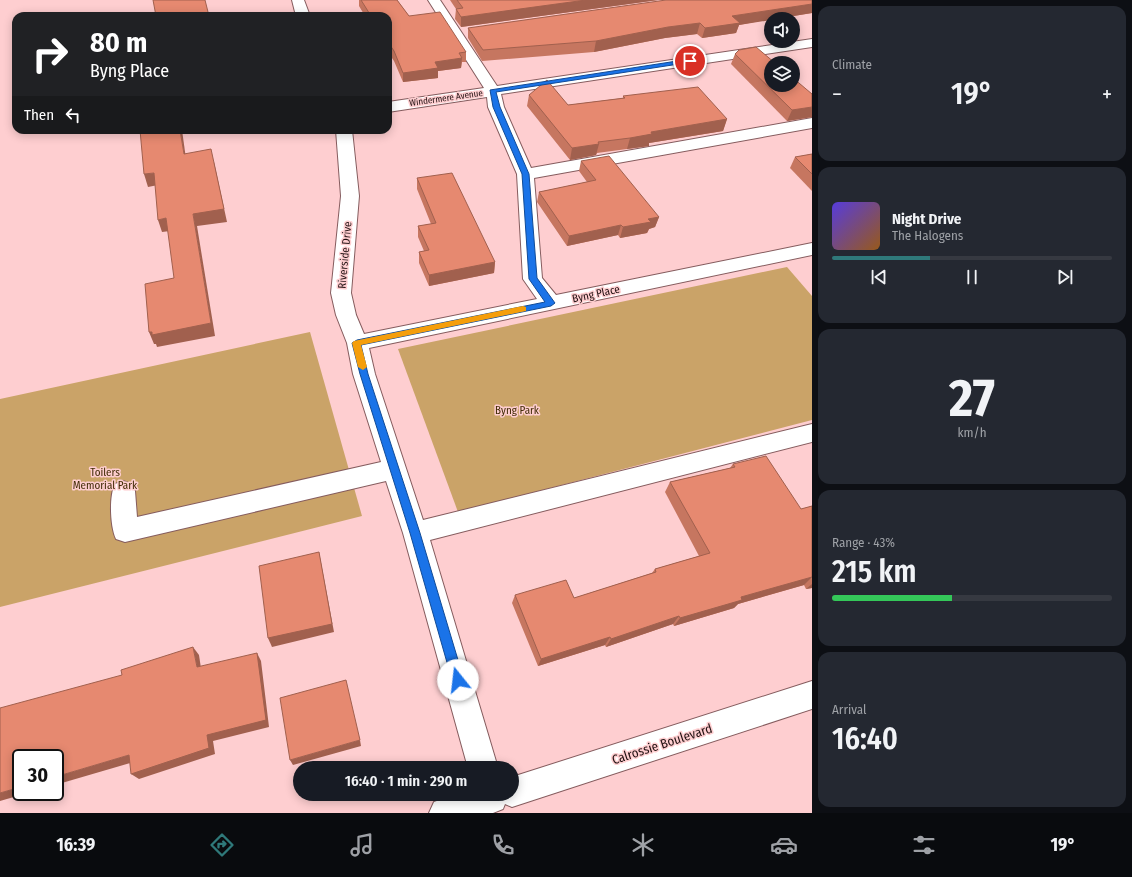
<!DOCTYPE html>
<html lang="en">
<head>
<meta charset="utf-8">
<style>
	body { margin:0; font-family:"Fira Sans Condensed",sans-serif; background:#242831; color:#f1f3f6; height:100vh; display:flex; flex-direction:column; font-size:15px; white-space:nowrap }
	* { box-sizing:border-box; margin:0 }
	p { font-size:13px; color:#9ea1a6 }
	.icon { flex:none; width:22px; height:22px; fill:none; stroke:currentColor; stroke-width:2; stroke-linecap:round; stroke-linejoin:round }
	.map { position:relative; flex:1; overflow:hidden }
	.panel { display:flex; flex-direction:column; gap:6px; padding:6px; background:#0d0f14; width:320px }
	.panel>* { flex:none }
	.banner { position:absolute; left:12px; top:12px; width:380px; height:122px; border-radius:12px; box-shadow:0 2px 10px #0003; background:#202124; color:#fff; overflow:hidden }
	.buttons { position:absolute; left:764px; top:12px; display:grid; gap:8px }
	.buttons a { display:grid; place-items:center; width:36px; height:36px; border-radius:50%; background:#171b24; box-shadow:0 2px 10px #0003; font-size:20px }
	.speed { position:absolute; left:12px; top:749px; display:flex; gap:8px; font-size:20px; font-weight:700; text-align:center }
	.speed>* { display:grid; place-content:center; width:52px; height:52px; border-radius:50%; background:#171b24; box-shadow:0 2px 10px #0003; line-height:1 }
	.speed .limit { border:2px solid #111; border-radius:6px; background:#fff; color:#111 }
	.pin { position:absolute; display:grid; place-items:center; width:34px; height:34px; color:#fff; margin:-17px; border:2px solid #fff; border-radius:50%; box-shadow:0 1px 4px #0007 }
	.me { position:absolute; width:44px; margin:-22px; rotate:344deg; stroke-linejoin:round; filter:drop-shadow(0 0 3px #0008) }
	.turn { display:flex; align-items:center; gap:14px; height:84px; padding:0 12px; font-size:18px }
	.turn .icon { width:52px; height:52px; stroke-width:2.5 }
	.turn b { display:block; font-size:28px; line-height:34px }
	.then { display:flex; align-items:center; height:38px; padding:0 12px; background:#0003; gap:8px; font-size:15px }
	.big { font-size:30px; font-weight:600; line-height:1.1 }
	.panel .widget { flex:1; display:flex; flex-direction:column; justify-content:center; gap:6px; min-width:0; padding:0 14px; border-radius:12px; background:#242831 }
	.panel .dial { align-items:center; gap:0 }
	.dial b { font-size:52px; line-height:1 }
	.song { display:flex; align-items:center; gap:12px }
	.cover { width:48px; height:48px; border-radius:6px; background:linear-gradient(135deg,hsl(250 70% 55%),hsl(30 70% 35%)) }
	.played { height:4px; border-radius:2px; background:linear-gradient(90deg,#2f797a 35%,#363941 35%) }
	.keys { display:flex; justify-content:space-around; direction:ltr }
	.heat { display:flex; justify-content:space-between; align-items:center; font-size:22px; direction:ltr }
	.charge { height:6px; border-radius:3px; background:linear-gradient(90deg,#34c759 43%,#363941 0) }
	.trip { position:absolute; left:293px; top:761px; width:226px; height:40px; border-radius:20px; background:#171b24; box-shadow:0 2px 10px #0003; font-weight:600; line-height:40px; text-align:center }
	.tab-bar { display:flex; height:64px; justify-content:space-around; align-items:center; background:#090b0e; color:#9ea1a6 }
	.tab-bar .icon { width:28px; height:28px }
	.tab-bar .current { color:#2f797a }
	.tab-bar b { font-size:18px; color:#f1f3f6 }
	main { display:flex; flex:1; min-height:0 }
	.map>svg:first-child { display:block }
</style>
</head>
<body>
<main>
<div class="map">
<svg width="812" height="813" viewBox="0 0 812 813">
	<rect width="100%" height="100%" fill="#feced0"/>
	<g fill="#caa368">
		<polygon points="787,267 812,296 812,420 458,512 398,349"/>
		<polygon points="310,332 362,516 0,607 0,399"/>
	</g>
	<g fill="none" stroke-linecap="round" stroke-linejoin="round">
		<defs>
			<g id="minor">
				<polygon points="292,0 304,0 310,16 296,16"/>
				<path d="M428,0H440L497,86L812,39V47L501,94L504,107L531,168L812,118V128L534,178L542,278L556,295L812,243V255L369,348L375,374L423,520L812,424V442L430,540L498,768H468L403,533L386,481L125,542L116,539C110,526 109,496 115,484L123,481L131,484L135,491L137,517L381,462L353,374L347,343L336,315L331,293L341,196L336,130H352L359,196L351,293L356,315L364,334L537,299L523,279L517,174L488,107L487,97L388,112V102L484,88Z"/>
				<polygon points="812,681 812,709 512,807 505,804 503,809 493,813 429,813 434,802 456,794 512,794 512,777"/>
			</g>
		</defs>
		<use href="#minor" stroke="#855c5e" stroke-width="2"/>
		<use href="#minor" fill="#fff" fill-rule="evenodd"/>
	</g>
	<g fill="#c67660">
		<polygon points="359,0 397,0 409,16 466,52 466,62 462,62 461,68 438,71 438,78 403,82 394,61 388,52 388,16 365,16 359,6"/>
		<polygon points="450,0 658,0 461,27 455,19 456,9"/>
		<polygon points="812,0 812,13 775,19 771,19 739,25 736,33 702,38 697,34 665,38 594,52 482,61 468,38 468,28"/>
		<polygon points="735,54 812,94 812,117 787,121 731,64"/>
		<polygon points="529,95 568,105 623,98 623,96 727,119 723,131 649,143 649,146 627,149 597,153 596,155 570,160 527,106"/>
		<polygon points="812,154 812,191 790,168 795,157"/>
		<polygon points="581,161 659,217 655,227 649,229 647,233 620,238 618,235 567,246 537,202 539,192 587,182 579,171"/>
		<polygon points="417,178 495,262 494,273 429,286 419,263 419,252 424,251 418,237 418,226 431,224 417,189"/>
		<polygon points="733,464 801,509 812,506 812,588 806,589 804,585 738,604 734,608 674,626 673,624 606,647 605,645 538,666 512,603 515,595 574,598 652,573 655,569 699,556 665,492 670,482 730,468"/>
	</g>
	<g fill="#a1604e">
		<polygon points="586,0 658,0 461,27 461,17"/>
		<polygon points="812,4 812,13 775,19 771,19 771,20 739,25 736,33 702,38 705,28 732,16"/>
		<polygon points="700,23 697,34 665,38 594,52 596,41 668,27"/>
		<polygon points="462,58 461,68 438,71 438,78 403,82 403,73 435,62"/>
		<polygon points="812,107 812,117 787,121 792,110"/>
		<polygon points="727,119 723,131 649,143 649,146 627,149 630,138 651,132"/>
		<polygon points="180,130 182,130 187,166 184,154"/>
		<polygon points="599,144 596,155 570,160 572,148"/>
		<polygon points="214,162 227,222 197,226 215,336 157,347 156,344 154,344 149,332 211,323 193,214"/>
		<polygon points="154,173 158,185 148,187 144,174"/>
		<polygon points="659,217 655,227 649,229 647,233 620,238 623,227 648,219"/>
		<polygon points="166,218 170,231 162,232 158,220"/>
		<polygon points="621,225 618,235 567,246 569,236"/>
		<polygon points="495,262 494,273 429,286 429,275"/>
		<polygon points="319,552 334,632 272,647 268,638"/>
		<polygon points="812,577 804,585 738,604 734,608 674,626 680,618 741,597"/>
		<polygon points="812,584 812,588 806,589"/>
		<polygon points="679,616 673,624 606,647 611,639"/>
		<polygon points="610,637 605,645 538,666 541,659"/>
		<polygon points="193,647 199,655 202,675 197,667"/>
		<polygon points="257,653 261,661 269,727 213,741 215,754 139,779 131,774 207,735"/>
		<polygon points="360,740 361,746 293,765 290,760"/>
		<polygon points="129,755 137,761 55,785 55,777"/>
		<polygon points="21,787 21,792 31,792 0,801 0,793"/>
	</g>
	<g fill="#e68970" stroke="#a1604e">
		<polygon points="153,0 205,0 209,16 156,16"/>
		<polygon points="361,0 397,0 409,16 440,12 466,52 459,53 462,58 435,62 438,68 403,73 394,51 388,42 388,16 371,16"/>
		<polygon points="457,0 586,0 461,17 456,9 463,8"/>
		<polygon points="666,0 812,0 812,4 732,16 740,23 705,28 700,23 668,27 596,41 483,50 468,28"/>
		<polygon points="756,47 775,63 771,63 771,85 793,85 793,78 812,94 812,107 792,110 735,54 739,50"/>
		<polygon points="547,80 568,105 625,98 623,96 698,87 727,119 651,132 652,134 630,138 598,142 599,144 572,148 529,95"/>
		<polygon points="140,130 180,130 184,154 211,149 224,209 193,214 211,323 152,335 152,332 149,332 145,284 174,278 166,218 158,220 154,173 144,174"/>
		<polygon points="812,154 812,174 795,157"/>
		<polygon points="609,156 659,217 648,219 651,222 623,227 621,225 569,236 539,192 596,180 581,161"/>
		<polygon points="452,173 495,262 429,275 419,252 429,250 418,226 436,223 417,178"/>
		<polygon points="766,456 801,509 812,506 812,577 741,597 742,600 680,618 679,616 611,639 610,637 541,659 515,595 566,580 574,598 656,572 655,569 710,553 670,482 735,467 733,464"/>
		<polygon points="319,552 332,624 268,638 259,566"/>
		<polygon points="193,647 197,667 257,653 266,720 207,735 209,748 131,774 129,755 55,777 55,758 21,758 21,787 0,793 0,708 122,675 121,670"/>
		<polygon points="346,680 360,740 290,760 280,698"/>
	</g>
	<polygon fill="#1a73e8" stroke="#114b97" points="690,59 693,61 692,62 496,92 500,107 529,174 537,278 555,303 551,306 361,345 368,374 420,533 464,680 462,684 458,686 454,684 452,680 410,533 360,374 352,343 357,340 545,302 529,279 522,174 493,107 490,90"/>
	<polygon fill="#f59e0b" points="523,306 526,307 526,311 361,345 367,367 363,370 358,367 352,343 354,341"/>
	<g text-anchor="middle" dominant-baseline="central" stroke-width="3" stroke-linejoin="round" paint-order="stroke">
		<g font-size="9" fill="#211112" stroke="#feced0">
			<text transform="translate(446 98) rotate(-8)">Windermere Avenue</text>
		</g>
		<g font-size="11" fill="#211112" stroke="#feced0">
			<text transform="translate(345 255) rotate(-85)">Riverside Drive</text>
			<text transform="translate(596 294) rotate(-12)">Byng Place</text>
		</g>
		<g font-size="11" fill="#412b05" stroke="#feced0">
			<text x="517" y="410">Byng Park</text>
			<text x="105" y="472">Toilers<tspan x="105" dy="13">Memorial Park</tspan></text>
		</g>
		<g font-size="13" fill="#211112" stroke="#feced0">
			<text transform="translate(662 744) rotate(-18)">Calrossie Boulevard</text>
		</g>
	</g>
</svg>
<div class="buttons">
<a><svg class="icon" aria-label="sound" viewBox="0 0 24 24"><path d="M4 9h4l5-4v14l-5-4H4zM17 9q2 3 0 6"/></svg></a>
<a><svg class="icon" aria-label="layers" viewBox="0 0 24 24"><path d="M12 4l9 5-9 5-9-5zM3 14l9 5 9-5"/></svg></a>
</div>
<div class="speed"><div class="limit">30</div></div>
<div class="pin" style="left:690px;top:61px;background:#d93025"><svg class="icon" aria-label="arrive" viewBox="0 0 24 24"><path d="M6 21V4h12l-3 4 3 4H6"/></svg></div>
<svg class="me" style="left:458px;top:680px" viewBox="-20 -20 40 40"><circle r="19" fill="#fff"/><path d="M0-13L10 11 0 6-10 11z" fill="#1a73e8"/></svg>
<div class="trip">16:40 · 1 min · 290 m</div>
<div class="banner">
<div class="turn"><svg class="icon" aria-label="right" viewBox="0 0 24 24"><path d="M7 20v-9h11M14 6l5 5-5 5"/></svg><div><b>80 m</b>Byng Place</div></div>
<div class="then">Then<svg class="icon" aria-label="left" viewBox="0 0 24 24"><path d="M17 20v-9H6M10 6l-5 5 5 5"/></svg></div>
</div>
</div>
<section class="panel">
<div class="widget"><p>Climate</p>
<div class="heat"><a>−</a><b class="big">19°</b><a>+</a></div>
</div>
<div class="widget">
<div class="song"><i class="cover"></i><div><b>Night Drive</b><p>The Halogens</p></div></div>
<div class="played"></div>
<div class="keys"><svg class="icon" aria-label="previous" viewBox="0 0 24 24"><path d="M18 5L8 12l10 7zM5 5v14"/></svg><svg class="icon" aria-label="pause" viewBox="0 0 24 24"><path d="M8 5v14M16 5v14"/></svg><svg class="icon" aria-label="next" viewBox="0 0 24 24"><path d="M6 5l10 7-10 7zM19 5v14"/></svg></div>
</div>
<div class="widget dial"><b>27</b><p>km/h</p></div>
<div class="widget"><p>Range · 43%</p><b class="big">215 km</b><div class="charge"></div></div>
<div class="widget"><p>Arrival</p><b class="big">16:40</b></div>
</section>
</main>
<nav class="tab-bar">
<b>16:39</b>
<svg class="icon current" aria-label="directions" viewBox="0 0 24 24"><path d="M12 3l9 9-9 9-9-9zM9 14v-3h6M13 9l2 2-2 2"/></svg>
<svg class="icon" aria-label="music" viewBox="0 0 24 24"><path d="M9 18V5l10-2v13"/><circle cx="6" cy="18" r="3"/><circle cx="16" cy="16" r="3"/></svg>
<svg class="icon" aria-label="phone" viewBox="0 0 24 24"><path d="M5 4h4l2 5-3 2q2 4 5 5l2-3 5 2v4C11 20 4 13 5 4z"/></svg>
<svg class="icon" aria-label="climate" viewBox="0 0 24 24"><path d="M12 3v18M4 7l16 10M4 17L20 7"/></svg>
<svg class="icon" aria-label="car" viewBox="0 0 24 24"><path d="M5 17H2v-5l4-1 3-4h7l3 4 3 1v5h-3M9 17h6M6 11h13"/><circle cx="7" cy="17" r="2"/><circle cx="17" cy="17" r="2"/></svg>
<svg class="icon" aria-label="filters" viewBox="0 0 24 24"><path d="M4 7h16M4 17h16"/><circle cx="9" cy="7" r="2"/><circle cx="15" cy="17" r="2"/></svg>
<b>19°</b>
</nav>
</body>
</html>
